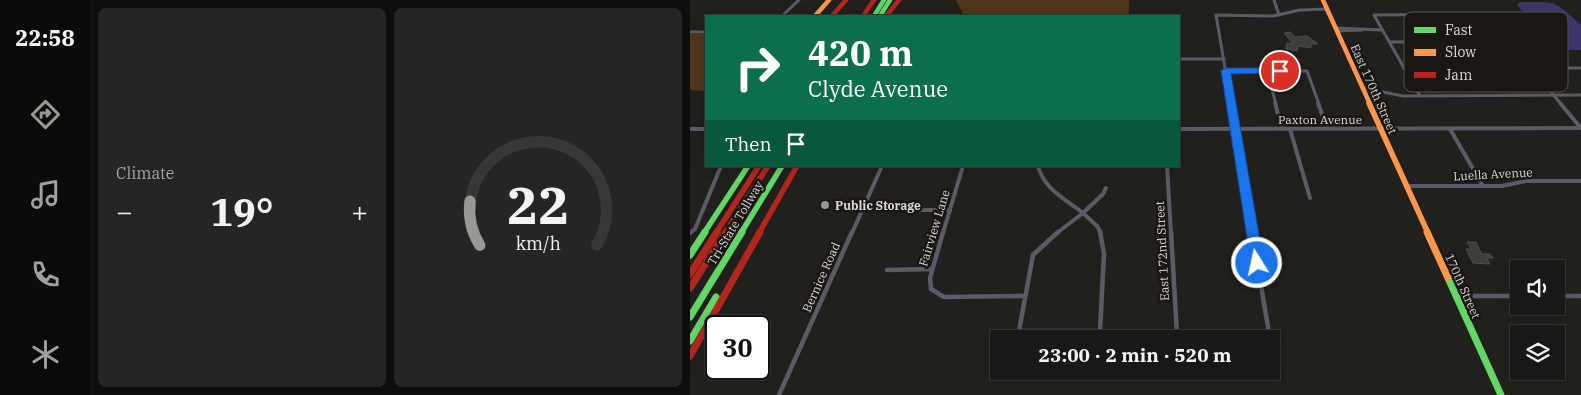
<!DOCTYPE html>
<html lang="en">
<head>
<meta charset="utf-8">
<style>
	body { margin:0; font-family:"IBM Plex Serif",serif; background:#272523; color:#f1f3f6; height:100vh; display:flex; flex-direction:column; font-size:19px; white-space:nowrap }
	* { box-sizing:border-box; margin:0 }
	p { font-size:16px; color:#9fa0a1 }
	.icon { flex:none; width:28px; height:28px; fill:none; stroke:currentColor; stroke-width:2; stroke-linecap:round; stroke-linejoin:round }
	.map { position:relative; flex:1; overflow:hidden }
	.details { display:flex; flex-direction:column; gap:8px; padding:8px; background:#0e0d0c; width:600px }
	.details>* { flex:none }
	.hud { position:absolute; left:15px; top:15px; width:475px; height:152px; border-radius:0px; box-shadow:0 2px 12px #0003,0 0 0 1px #383735; background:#0b6e4f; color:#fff; overflow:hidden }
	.buttons { position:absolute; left:820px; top:260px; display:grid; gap:10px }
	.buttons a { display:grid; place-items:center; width:55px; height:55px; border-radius:0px; background:#1a1816; box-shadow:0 2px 12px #0003,0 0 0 1px #383735; font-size:25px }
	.speed { position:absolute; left:15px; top:315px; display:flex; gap:10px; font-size:25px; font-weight:700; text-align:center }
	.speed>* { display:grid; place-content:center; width:65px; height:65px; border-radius:50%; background:#1a1816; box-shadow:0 2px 12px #0003,0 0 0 1px #383735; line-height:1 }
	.speed .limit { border:2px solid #111; border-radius:8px; background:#fff; color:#111 }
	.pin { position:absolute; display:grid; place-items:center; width:42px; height:42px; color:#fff; margin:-21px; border:2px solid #fff; border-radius:50%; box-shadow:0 1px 5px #0007 }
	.me { position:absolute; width:55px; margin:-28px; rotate:350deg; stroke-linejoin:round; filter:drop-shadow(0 0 4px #0008) }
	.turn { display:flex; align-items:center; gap:18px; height:105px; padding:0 20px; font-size:22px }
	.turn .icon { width:65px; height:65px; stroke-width:2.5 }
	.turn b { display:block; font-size:35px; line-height:42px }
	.then { display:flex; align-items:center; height:48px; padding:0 20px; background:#0003; gap:10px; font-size:19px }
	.big { font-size:38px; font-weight:700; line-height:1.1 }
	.details .card { flex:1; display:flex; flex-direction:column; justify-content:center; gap:8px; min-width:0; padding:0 18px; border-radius:8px; background:#272523 }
	.details .dial { align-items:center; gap:0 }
	.dial svg { height:130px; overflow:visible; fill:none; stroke:#383735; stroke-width:7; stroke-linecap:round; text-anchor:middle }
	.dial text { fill:#f1f3f6; stroke:none }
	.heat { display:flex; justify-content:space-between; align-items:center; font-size:28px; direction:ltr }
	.details .tiles { flex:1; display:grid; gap:8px; grid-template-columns:repeat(2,1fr) }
	.trip { position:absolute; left:300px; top:330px; width:290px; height:50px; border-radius:0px; background:#1a1816; box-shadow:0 2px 12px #0003,0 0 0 1px #383735; font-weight:700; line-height:50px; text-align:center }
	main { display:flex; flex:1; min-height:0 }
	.dock { display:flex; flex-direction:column; width:90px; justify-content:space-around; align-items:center; background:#0a0a09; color:#9fa0a1 }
	.dock .icon { width:35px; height:35px }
	.dock .selected { color:#9a9895 }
	.dock b { font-size:22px; color:#f1f3f6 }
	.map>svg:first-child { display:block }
</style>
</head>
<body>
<main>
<nav class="dock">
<b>22:58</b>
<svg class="icon selected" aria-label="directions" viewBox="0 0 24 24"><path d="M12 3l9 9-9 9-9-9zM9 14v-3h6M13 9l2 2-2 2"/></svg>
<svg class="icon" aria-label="music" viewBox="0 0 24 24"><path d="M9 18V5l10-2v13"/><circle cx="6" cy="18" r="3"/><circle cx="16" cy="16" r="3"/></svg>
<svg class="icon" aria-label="phone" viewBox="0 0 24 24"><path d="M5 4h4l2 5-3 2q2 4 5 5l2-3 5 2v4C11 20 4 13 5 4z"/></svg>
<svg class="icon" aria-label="climate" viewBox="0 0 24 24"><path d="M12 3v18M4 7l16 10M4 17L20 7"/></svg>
</nav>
<section class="details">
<div class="tiles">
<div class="card"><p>Climate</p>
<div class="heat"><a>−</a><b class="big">19°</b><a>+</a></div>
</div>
<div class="card dial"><svg viewBox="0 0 100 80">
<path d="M14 69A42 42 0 1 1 86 69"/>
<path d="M14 69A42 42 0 0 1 8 42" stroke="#9a9895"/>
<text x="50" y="56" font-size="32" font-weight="700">22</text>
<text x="50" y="72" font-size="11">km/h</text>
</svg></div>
</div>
</section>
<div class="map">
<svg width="891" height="395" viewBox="0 0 891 395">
	<rect width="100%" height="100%" fill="#22201d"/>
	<g fill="#4e3619">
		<polygon points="266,0 439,0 439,16 274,16"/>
		<polygon points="0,34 16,34 16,91 0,90"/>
	</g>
	<path fill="#3e336b" d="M830,2C867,2 864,0 891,25V50H874L866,46L827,5Z"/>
	<g fill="#3f3d3b" stroke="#514f4c">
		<polygon points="600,32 605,37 617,36 628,44 621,44 621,48 608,46 607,51 596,49 597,43 603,44 594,33"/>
		<polygon points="777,242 786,242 792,254 800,254 803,258 797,258 800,264 783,263 776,249 781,249"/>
	</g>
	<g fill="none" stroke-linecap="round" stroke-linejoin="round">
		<g stroke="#5c5a67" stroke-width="3">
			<polyline points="584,0 589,15"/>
			<polyline points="797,15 871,104"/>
			<polyline points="92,16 109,0"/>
			<polyline points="645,28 692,30"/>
			<polyline points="647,31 672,30"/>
			<polyline points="0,32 16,32"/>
			<polyline points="699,42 829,41"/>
			<polyline points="489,59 534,59"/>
			<polyline points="714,69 891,68"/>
			<polyline points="536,71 617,71 629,104"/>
			<polyline points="577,71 586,104"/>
			<polyline points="673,88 713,96 891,95"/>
			<polyline points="730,96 684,15 807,14"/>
			<polyline points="541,104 526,15 583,16 610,10 637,9"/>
		</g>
		<g stroke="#5c5a67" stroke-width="4">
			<polyline points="541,103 562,233"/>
			<polyline points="585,103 592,129"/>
			<polyline points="628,103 637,128"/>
			<polyline points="870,103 891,128"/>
			<polyline points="0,129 16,129"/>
			<polyline points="489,129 891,128"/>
			<polyline points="600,129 620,198"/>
			<polyline points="760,129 793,186"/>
			<path d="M348,166C354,189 375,199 393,213"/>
			<polyline points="477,166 481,233"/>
			<polyline points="716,186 812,186 836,181 891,181"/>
			<polyline points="218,210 260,210"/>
			<polyline points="393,213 407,226 411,233"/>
			<polyline points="393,213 413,194 416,188"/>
			<polyline points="0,233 5,229 31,166"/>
			<polyline points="162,233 192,166"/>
			<polyline points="253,233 273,166"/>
			<polyline points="367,233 393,213"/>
		</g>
		<g stroke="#5c5a67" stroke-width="4.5">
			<polyline points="253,232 240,278 241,289 254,297 335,296"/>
			<polyline points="368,232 343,255 329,331 410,331 414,254 410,232"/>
			<polyline points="481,232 487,334 579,333 562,232"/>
			<polyline points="197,270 242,269"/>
			<polyline points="766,296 829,296"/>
			<polyline points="866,296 891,296"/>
			<polyline points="89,395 162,232"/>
		</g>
		<g stroke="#63d668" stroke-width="4.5">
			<polyline points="184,16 194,0"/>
			<polyline points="190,16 200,0"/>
		</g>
		<g stroke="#63d668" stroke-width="5.5">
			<polyline points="14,233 58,166"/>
			<polyline points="51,233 92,166"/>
		</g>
		<g stroke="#63d668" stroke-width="7">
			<polyline points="0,255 15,232"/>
			<polyline points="758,278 811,395"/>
			<polyline points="0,317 52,232"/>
			<polyline points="0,341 26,297"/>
		</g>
		<g stroke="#ff974d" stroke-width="4.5">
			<polyline points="633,0 680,104"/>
			<polyline points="125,16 139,0"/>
		</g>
		<polyline stroke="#ff974d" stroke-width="5.5" points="679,103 738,233"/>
		<polyline stroke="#ff974d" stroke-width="7" points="737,232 758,278"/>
		<g stroke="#b3261e" stroke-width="4.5">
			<polyline points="142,16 156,0"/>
			<polyline points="173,16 184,0"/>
			<polyline points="196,16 209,0"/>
		</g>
		<g stroke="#b3261e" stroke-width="5.5">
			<polyline points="26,233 69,166"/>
			<polyline points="35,233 78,166"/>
			<polyline points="69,233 107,166"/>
		</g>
		<g stroke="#b3261e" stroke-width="7">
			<polyline points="0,274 27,232"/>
			<polyline points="0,288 36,232"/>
			<polyline points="0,356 70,232"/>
		</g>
	</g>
	<polygon fill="#1a73e8" stroke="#114b97" points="536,68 590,68 595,71 590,73 541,74 574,263 567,269 561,263 531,71"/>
	<circle fill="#9a9895" stroke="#1a1712" stroke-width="2" cx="135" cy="205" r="5"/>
	<g text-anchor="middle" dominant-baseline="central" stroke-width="5" stroke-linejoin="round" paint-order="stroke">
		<g font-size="12" fill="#dbd8d5" stroke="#1a1712">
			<text transform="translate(684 89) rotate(66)">East 170th Street</text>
			<text x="630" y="119">Paxton Avenue</text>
			<text transform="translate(803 174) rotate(-3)">Luella Avenue</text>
			<text transform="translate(45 223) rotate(-59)">Tri-State Tollway</text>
			<text transform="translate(244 228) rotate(-73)">Fairview Lane</text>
			<text transform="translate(472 251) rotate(-93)">East 172nd Street</text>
			<text transform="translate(131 277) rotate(-66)">Bernice Road</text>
			<text transform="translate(773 286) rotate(66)">170th Street</text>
		</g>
		<g font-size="12" font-weight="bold" fill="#dbd8d5" stroke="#1a1712" text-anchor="start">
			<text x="145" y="205">Public Storage</text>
		</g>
	</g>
	<rect x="714" y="12" width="164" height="80" rx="8" fill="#1a1712" stroke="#54514c" stroke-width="1"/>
	<rect x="724" y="27" width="22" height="6" fill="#63d668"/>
	<rect x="724" y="49" width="22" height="7" fill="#ff974d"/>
	<rect x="724" y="72" width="22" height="6" fill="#b3261e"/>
	<g font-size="14" fill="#dbd8d5">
		<text x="755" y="35">Fast</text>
		<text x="755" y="57">Slow</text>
		<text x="755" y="80">Jam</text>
	</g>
</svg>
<div class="buttons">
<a><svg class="icon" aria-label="sound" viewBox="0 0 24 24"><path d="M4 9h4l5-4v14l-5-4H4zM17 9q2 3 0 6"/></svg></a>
<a><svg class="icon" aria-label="layers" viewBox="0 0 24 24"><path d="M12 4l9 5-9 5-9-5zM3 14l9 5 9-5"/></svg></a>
</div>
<div class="speed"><div class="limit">30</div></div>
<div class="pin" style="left:590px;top:71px;background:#d93025"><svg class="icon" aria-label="arrive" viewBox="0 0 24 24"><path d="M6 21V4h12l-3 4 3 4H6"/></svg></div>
<svg class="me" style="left:567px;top:263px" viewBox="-20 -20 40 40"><circle r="17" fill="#1a73e8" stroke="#fff" stroke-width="3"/><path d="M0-11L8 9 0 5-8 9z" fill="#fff"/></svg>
<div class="trip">23:00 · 2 min · 520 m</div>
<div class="hud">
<div class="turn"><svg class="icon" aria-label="right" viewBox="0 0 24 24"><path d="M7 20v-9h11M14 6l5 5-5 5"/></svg><div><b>420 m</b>Clyde Avenue</div></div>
<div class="then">Then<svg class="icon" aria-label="arrive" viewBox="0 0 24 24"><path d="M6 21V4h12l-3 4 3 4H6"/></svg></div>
</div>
</div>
</main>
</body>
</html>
